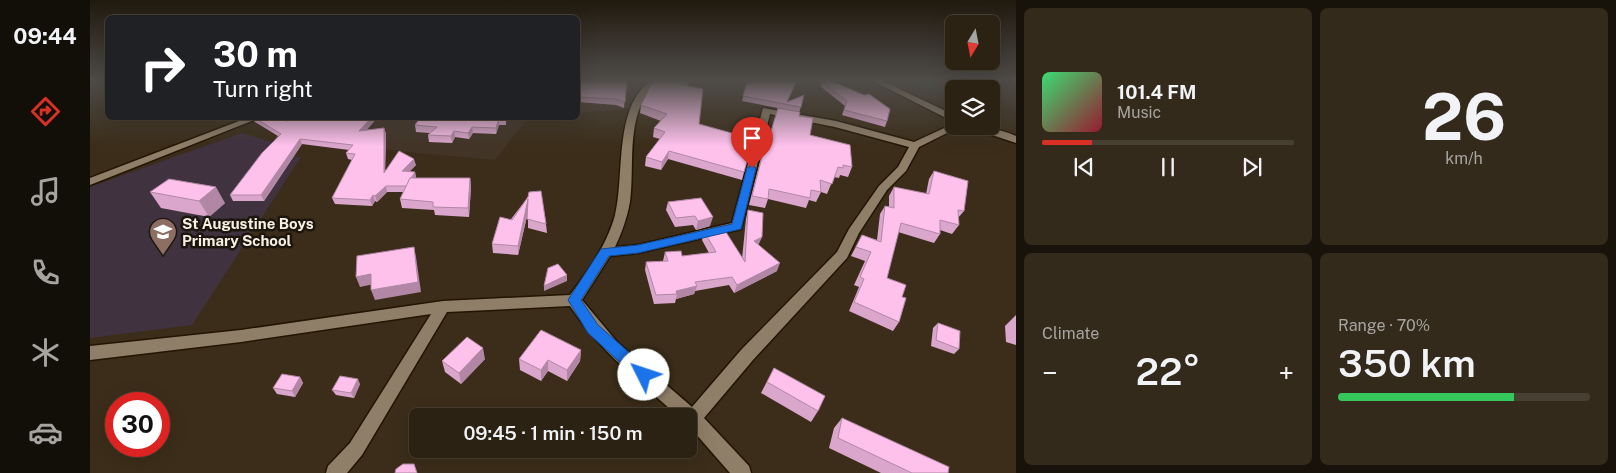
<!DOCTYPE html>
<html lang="en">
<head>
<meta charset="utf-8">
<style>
	body { margin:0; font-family:"Public Sans",sans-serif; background:#342a1c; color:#f1f3f6; height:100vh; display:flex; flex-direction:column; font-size:19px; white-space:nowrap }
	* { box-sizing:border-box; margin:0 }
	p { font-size:16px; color:#a6a4a0 }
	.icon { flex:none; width:28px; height:28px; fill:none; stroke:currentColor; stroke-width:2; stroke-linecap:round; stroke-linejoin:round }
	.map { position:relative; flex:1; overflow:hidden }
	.drawer { display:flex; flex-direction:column; gap:8px; padding:8px; background:#18130a; width:600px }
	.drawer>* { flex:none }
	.hud { position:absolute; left:15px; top:15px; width:475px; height:105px; border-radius:8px; box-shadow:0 5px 20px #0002,0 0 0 1px #483f33; background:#202124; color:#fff; overflow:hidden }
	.needle { width:32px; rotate:190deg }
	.controls { position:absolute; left:855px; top:15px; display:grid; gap:10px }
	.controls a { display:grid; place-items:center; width:55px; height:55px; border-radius:8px; background:#2c2213; box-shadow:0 5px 20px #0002,0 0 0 1px #483f33; font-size:25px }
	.speed { position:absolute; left:15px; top:392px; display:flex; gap:10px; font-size:25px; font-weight:700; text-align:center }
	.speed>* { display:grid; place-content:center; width:65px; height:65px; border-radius:50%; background:#2c2213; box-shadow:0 5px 20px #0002,0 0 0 1px #483f33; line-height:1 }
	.speed .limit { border:8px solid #d22; background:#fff; color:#111 }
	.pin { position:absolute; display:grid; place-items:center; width:42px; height:42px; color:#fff; margin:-51px -21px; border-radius:50% 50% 50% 0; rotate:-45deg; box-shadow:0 0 5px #0007 }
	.pin .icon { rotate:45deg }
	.me { position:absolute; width:55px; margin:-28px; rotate:311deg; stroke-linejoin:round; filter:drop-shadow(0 0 4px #0008) }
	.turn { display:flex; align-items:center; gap:18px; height:105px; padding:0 25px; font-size:22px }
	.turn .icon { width:65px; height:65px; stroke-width:2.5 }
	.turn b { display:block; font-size:35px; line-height:42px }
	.big { font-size:38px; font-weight:600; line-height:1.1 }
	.drawer .tile { flex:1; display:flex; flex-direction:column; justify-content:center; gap:8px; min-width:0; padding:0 18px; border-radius:8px; background:#342a1c }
	.drawer .dial { align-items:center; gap:0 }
	.dial b { font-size:65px; line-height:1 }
	.song { display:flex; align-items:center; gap:15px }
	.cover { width:60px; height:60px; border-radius:8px; background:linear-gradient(135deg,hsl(140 70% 55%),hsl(350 70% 35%)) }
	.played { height:5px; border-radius:2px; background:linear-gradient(90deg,#d93025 20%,#483f33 20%) }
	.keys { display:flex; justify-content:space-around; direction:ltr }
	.heat { display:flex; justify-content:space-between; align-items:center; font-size:28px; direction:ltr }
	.charge { height:8px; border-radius:4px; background:linear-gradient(90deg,#34c759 70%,#483f33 0) }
	.drawer .tiles { flex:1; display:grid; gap:8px; grid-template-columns:repeat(2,1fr) }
	.trip { position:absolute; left:319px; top:408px; width:288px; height:50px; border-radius:8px; background:#2c2213; box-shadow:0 5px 20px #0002,0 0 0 1px #483f33; font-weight:600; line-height:50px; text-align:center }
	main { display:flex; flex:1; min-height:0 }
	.dock { display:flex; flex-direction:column; width:90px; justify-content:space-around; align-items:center; background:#120e08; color:#a6a4a0 }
	.dock .icon { width:35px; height:35px }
	.dock .on { color:#d93025 }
	.dock b { font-size:22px; color:#f1f3f6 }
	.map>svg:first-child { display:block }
</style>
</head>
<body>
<main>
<nav class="dock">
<b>09:44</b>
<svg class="icon on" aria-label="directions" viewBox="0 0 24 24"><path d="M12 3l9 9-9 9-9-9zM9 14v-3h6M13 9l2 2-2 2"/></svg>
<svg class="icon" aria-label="music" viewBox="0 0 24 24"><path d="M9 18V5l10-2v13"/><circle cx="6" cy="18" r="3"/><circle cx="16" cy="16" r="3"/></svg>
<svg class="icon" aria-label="phone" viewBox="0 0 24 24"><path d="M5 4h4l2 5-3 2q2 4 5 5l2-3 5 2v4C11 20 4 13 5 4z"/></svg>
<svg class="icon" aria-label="climate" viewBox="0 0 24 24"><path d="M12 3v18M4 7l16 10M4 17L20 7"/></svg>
<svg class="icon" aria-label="car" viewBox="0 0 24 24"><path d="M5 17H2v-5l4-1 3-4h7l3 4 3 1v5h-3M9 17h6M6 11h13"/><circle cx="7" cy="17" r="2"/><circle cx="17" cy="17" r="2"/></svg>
</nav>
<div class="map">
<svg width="926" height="473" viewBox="0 0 926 473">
	<rect width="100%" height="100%" fill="#3b2d19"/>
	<g fill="#423427">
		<polygon points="488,80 565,80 553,89 543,108 488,113"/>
		<polygon points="198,118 438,118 405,160 318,152 197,137"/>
	</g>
	<polygon fill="#40323f" points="152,133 200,147 198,155 211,157 102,325 0,338 0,187"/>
	<polygon fill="#1a491f" points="799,80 852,80 843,90"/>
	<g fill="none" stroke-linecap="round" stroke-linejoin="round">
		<defs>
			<g id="street">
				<path d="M563,80H573C569,85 562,87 558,92C536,124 545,166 540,202C537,218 532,232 525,247L548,245L642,223L673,108L746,121L824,142L863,124L864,126H871L829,147L816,171L797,190L769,233L757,258L663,360L614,418L659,466L661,473H640L598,425V416H588C549,381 509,350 480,306L357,312L272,455L257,473H236L238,466L260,443L341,314L151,342L0,360V346L151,330L353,301L480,295C498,271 517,245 525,215C535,176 523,103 563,80ZM680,114L745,127L819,147L808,167L789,186L759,229L747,252L651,350L602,407L528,343L492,300L520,256L548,253L651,229Z"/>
				<polygon points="781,80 791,80 864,115 864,122"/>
				<polygon points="157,118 169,118 0,185 0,178"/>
				<path d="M875,126C893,126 910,129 926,136V143Z"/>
			</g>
		</defs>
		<use href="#street" stroke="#221503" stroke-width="3"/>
		<use href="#street" fill="#8f7e68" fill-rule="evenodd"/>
	</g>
	<g fill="#daa6cb">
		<polygon points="488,80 537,80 534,108 526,105 488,102"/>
		<polygon points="603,80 596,86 609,124 654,172 652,180 578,159 571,170 555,166 556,157 570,139 563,137 564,128 571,121 550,113 551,105"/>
		<polygon points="733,80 797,121 795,127 752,115 755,106 730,86"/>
		<polygon points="657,83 698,102 711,107 709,112 709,116 720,135 762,167 758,177 750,175 749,178 744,177 737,194 731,192 726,202 719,200 716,208 678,199 675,208 659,205 673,150 676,141 678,141 688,108 652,101"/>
		<polygon points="163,118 174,118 198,121 287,118 276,130 294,128 296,134 295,170 326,165 319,172 325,172 326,178 380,178 381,187 379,217 345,215 344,210 312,208 310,199 314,192 297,192 287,202 285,201 282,206 245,204 242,198 262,160 258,159 256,153 259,150 212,144 174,201 143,201 140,195 188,136 165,122"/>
		<polygon points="416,118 416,125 409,125 406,134 383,133 379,139 365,137 362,143 339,142 338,135 340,133 326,132 325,125"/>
		<polygon points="844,171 874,211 868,218 869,225 862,234 850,230 850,234 844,243 808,232 797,278 812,297 809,322 803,331 759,311 769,287 764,285 775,261 761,256 772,235 787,240 790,214 795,206 799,207 799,196 804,187 836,194 839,179"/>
		<polygon points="60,192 135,203 119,217 71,208"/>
		<polygon points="438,197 456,224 457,233 438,228 438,212 428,255 403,253 402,244"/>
		<polygon points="611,198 620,226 606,230 603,225 585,227 576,210 578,202"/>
		<polygon points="658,210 672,237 668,245 687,271 644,293 639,285 605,291 604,294 586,299 585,303 564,304 555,270 556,262 573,261 575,252 592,256 619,253 612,240 614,231 652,259 656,219"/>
		<polygon points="926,315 926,345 916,342 915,326"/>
		<polygon points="848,323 869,349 864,354 841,346 843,328"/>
		<polygon points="491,350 490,361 477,381 458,371 451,381 430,370 429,359"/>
		<polygon points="395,359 371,384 355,372 352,361"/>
		<polygon points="684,368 728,411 721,422 671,393"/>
		<polygon points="210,377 213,383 205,397 187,394 183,388"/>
		<polygon points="270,384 264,398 246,395 242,390"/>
		<polygon points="752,418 858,473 791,473 739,448 744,428"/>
	</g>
	<g fill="#b187a5">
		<polygon points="595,80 603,80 589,92 590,84"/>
		<polygon points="281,118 287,118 271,137 269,131"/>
		<polygon points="409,119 409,125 406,134 406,128"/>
		<polygon points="382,127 383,133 379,139 378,133"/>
		<polygon points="294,128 296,134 295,179 294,173"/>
		<polygon points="364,131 365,137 362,143 361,136"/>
		<polygon points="210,139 212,144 174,201 171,195"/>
		<polygon points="579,151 578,159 571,170 572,162"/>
		<polygon points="324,159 326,165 313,177 312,171"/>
		<polygon points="325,172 326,178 317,186"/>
		<polygon points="380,178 381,187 379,217 378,208"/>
		<polygon points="296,186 297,192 287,202 285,196"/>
		<polygon points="126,187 135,203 119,217 109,201"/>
		<polygon points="283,195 285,201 282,206 280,200"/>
		<polygon points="438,199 439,208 428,255 428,246"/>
		<polygon points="623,217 620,226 606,230 608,221"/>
		<polygon points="672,237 668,245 664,241"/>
		<polygon points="324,247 326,257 331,292 285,300 281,290"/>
		<polygon points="690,263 687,271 644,293 647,285"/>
		<polygon points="281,274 284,284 270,287 266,277"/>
		<polygon points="477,275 477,281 454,291 454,286"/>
		<polygon points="607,286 604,294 586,299 587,294 586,291"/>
		<polygon points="393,348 395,359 371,384 369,373"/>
		<polygon points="491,350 490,361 477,381 477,370"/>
		<polygon points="458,360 458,371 451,381 451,370"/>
		<polygon points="210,377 213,383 205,397 202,391"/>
		<polygon points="268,379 270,384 264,398 261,393"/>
	</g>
	<g fill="#fdc1ec" stroke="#b187a5">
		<polygon points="488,80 537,80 535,102 526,99 488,97"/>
		<polygon points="567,80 595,80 590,84 613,89 609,124 663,139 654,172 579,151 572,162 556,157 575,132 564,128 577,114 551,105 561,85"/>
		<polygon points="663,80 707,80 697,102 714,95 711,107 653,96 657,83 659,84"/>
		<polygon points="733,80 739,80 774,95 779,94 800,109 797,121 754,110 757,101 732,81"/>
		<polygon points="688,108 710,112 709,116 723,118 720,135 760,145 762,167 753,165 753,168 748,167 742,184 730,180 731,192 721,190 720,198 679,189 678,199 662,196 676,141 678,141"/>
		<polygon points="165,118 174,118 198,121 202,118 281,118 269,131 294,128 294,173 309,151 324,159 312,171 325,172 321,178 320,178 317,186 296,186 285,196 283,195 280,200 242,198 265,154 256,153 263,145 210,139 171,195 140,195 172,153 191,134"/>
		<polygon points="330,118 415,118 415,119 409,119 406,128 382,127 378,133 364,131 361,136 338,135 347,127 325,125"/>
		<polygon points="844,171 878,181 874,211 868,210 869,225 850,220 850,234 811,223 797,278 816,285 812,297 816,298 809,322 764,302 774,279 770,277 781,252 766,247 772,235 791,242 795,206 804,208 804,187 839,194"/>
		<polygon points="320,178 380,178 378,208 343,207 343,202 310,199"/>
		<polygon points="79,179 126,187 109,201 60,192"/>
		<polygon points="451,191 456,224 437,219 438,199 428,246 402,244 410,217 422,220 438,197 439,192"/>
		<polygon points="611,198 623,217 608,221 605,216 586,218 578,202"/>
		<polygon points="658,210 673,213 672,237 664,241 690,263 647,285 642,277 605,282 607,286 586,291 587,294 566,295 556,262 578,261 575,252 591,251 592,256 626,252 614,231 629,228 634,229 655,262"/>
		<polygon points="324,247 328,282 281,290 281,274 266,277 267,256"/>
		<polygon points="468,264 477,275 454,286 458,268"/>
		<polygon points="848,323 870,331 869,349 846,340"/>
		<polygon points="451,330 491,350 477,370 458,360 451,370 429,359"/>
		<polygon points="377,337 393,348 369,373 352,361"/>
		<polygon points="684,368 735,396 728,411 677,382"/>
		<polygon points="192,374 210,377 202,391 183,388"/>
		<polygon points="250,376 268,379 261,393 242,390"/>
		<polygon points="752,418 859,467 858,473 822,473 748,438"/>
		<polygon points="313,464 324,464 327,473 305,473 306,469"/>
	</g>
	<linearGradient id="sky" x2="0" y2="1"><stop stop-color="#20190e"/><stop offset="0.55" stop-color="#4f4c49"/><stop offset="1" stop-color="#4f4c49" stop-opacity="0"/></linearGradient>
	<rect width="926" height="146" fill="url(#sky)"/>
	<polygon fill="#1a73e8" stroke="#114b97" points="662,165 666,168 651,229 548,253 519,256 491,300 508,325 559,370 561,375 559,379 554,381 548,379 498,333 478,300 511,249 548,245 642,224 657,168"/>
	<defs>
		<symbol id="school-pin" viewBox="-11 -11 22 30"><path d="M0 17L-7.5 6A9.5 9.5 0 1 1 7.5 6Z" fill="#8d6e63" stroke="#1d160e"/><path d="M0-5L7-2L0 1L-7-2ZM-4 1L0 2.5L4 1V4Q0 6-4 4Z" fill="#fff"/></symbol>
	</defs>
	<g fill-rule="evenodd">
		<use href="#school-pin" x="57" y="216" width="32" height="43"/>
	</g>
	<g text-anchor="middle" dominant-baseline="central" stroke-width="5" stroke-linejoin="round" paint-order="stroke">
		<g font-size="15" font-weight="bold" fill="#f9f0e4" stroke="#1d160e" text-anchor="start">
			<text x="92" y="223">St Augustine Boys<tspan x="92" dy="17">Primary School</tspan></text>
		</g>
	</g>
</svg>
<div class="controls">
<a><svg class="needle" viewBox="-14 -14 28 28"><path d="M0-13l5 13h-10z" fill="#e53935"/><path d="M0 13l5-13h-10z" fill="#a6a4a0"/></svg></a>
<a><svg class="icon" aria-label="layers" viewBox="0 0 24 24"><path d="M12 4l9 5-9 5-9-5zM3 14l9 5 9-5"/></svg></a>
</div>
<div class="speed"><div class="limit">30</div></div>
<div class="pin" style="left:662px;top:168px;background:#d93025"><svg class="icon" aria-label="arrive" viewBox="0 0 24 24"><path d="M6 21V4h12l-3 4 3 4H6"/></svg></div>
<svg class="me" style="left:554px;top:375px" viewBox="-20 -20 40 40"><circle r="19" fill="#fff"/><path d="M0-13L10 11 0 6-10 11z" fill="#1a73e8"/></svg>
<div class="trip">09:45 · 1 min · 150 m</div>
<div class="hud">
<div class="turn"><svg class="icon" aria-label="right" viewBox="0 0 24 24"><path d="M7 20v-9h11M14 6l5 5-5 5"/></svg><div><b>30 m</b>Turn right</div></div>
</div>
</div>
<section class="drawer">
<div class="tiles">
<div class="tile">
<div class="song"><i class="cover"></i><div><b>101.4 FM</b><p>Music</p></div></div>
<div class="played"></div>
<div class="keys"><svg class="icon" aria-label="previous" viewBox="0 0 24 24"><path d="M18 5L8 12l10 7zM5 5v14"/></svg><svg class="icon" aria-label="pause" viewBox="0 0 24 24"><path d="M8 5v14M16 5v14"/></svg><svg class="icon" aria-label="next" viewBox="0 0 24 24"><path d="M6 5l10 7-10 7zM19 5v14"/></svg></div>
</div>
<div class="tile dial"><b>26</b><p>km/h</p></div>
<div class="tile"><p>Climate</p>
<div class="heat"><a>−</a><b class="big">22°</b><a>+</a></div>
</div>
<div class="tile"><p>Range · 70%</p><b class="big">350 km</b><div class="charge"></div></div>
</div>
</section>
</main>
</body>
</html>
